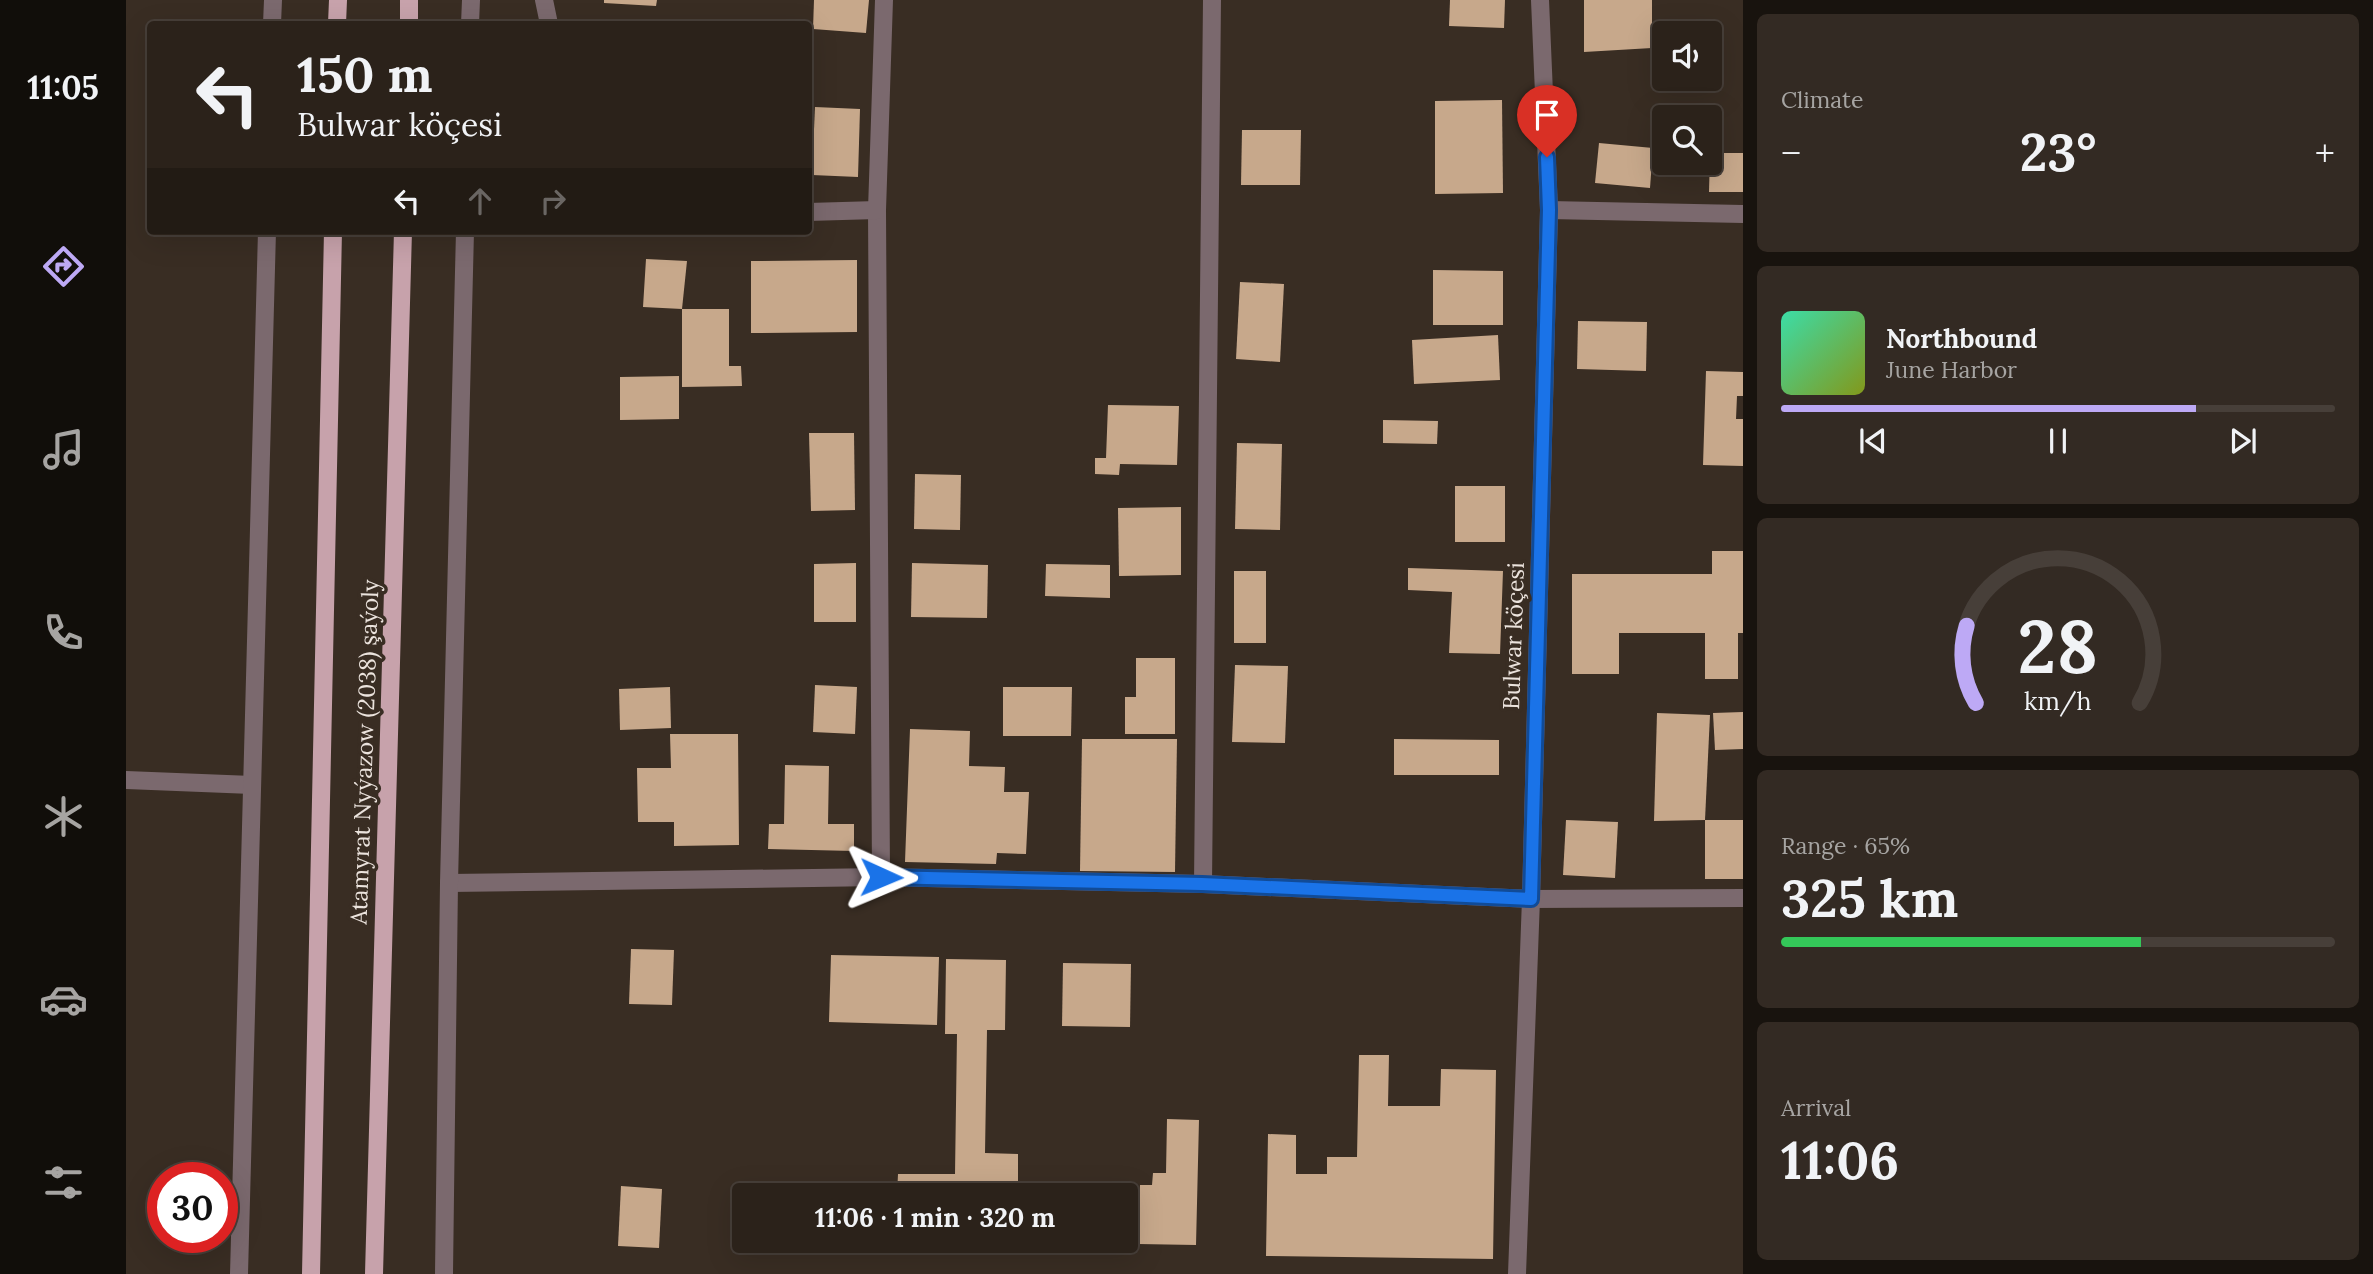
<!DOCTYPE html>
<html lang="en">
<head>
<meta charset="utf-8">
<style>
	body { margin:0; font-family:Lora,serif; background:#332a23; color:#f1f3f6; height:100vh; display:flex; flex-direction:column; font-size:26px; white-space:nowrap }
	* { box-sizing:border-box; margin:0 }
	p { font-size:23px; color:#a6a4a2 }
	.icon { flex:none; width:38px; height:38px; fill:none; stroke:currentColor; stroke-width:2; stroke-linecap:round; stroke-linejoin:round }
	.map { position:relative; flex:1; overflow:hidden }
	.sheet { display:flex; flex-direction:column; gap:14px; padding:14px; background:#18130e; width:630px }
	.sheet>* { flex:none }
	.guide { position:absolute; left:21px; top:21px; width:665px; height:214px; border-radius:7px; box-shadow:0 7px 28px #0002,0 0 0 2px #473f39; background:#2b221a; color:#f1f3f6; overflow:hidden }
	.fabs { position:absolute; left:1526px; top:21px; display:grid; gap:14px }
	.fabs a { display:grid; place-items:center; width:70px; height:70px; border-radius:7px; background:#2b221a; box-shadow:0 7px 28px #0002,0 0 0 2px #473f39; font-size:35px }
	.speed { position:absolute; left:21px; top:1162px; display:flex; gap:14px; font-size:35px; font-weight:700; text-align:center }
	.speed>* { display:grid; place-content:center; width:91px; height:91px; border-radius:50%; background:#2b221a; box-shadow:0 7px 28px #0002,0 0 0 2px #473f39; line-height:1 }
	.speed .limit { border:10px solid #d22; background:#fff; color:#111 }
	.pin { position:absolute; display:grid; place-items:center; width:60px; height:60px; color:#fff; margin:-72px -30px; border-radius:50% 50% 50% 0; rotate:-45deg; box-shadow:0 0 7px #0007 }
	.pin .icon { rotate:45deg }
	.me { position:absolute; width:77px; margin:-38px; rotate:91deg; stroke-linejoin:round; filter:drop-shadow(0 0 5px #0008) }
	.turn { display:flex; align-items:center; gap:24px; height:147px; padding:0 35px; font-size:32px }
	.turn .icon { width:91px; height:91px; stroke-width:2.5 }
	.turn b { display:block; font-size:49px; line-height:60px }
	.lanes { display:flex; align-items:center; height:66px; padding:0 35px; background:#0003; justify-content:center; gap:35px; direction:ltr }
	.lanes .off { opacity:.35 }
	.big { font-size:52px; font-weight:700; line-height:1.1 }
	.sheet .tile { flex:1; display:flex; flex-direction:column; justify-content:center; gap:10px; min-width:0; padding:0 24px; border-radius:10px; background:#332a23 }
	.sheet .dial { align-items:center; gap:0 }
	.dial svg { height:182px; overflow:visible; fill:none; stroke:#473f39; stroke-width:7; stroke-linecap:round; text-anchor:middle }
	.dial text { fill:#f1f3f6; stroke:none }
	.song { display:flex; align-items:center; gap:21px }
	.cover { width:84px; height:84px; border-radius:10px; background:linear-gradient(135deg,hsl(160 70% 55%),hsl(70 70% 35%)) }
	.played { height:7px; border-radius:4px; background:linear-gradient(90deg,#bda9f5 75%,#473f39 75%) }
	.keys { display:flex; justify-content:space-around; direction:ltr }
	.heat { display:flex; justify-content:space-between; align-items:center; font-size:38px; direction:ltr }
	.charge { height:10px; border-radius:5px; background:linear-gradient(90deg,#34c759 65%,#473f39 0) }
	.trip { position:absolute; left:606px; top:1183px; width:406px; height:70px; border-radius:7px; background:#2b221a; box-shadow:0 7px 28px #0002,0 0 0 2px #473f39; font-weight:700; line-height:70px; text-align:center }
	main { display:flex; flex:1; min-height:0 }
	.tabs { display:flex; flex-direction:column; width:126px; justify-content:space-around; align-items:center; background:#110e0a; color:#a6a4a2 }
	.tabs .icon { width:49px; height:49px }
	.tabs .on { color:#bda9f5 }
	.tabs b { font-size:32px; color:#f1f3f6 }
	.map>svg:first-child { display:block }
</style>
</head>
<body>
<main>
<nav class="tabs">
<b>11:05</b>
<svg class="icon on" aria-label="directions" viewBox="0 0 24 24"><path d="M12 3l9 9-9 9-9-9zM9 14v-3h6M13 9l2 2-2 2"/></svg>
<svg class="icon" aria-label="music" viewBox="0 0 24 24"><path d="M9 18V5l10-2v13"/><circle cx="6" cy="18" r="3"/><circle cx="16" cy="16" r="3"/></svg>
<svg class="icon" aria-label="phone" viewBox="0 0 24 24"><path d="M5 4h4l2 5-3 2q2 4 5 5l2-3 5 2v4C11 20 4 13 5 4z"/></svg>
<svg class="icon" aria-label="climate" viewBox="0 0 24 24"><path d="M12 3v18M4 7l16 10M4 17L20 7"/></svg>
<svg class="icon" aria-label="car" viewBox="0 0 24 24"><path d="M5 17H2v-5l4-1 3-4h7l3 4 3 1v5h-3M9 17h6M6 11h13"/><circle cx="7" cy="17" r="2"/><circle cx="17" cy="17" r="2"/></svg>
<svg class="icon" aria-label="filters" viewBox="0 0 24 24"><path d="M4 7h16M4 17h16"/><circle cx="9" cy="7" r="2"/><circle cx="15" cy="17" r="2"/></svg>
</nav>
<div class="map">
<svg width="1617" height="1274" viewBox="0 0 1617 1274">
	<rect width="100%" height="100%" fill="#392d23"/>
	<g fill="#c7a88b">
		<polygon points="478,0 531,0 530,6 478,3"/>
		<polygon points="688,0 743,0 740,33 687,29"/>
		<polygon points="1324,0 1379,0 1378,28 1323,26"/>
		<polygon points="1458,0 1526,0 1526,48 1458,52"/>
		<polygon points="1376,100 1377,193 1309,194 1309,101"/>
		<polygon points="689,107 734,109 732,177 686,175"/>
		<polygon points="1116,130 1175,130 1174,185 1115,185"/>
		<polygon points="1473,143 1527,148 1524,188 1469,183"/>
		<polygon points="1584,153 1617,153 1617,192 1583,192"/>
		<polygon points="520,259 561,261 556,309 517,307"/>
		<polygon points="731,260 731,332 625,333 625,261"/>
		<polygon points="1307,270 1377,271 1377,325 1307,325"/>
		<polygon points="1114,282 1158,284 1154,362 1110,359"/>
		<polygon points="556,309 603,309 603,366 615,366 616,386 556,387"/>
		<polygon points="1452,321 1521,322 1520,371 1451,369"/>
		<polygon points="1372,335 1374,380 1288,384 1286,340"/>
		<polygon points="1580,371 1617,372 1617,396 1611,396 1610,419 1617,419 1617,466 1577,465"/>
		<polygon points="553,376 553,419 494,420 494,377"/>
		<polygon points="982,405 1053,406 1051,465 994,464 993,475 969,474 969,458 980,458"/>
		<polygon points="1257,420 1312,421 1311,444 1257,443"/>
		<polygon points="683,433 728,433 729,510 685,511"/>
		<polygon points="1111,443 1156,444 1154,530 1109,529"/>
		<polygon points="789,474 835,475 834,530 788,529"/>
		<rect x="1329" y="486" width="50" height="56"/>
		<polygon points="1055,507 1055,575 993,576 992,508"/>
		<polygon points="1586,551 1617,551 1617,633 1612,633 1612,679 1579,679 1579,633 1493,633 1493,674 1446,674 1446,574 1586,574"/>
		<polygon points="730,563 730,622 688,622 688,564"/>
		<polygon points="786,563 862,565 861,618 785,617"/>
		<polygon points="920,564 984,565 984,598 919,596"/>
		<polygon points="1282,568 1377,571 1374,654 1323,653 1326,592 1282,590"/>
		<rect x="1108" y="571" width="32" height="72"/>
		<polygon points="1010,658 1049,658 1049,734 999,734 999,697 1010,697"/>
		<polygon points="1109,665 1162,666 1159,743 1106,742"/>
		<polygon points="689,685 731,687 729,734 687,732"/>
		<polygon points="544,687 545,728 494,730 493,689"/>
		<polygon points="877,687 946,687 945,736 877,736"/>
		<polygon points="1617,712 1617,749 1589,750 1587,713"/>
		<polygon points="1531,713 1584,715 1579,820 1528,821"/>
		<polygon points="784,729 844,731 843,766 879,767 878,792 903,792 900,854 871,853 870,864 779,862"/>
		<polygon points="544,734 612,734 613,845 548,846 548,822 512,822 511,768 545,768"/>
		<polygon points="956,739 1051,739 1049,872 954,871"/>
		<polygon points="1268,739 1373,740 1373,775 1268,775"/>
		<polygon points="659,765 703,766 702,824 728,824 728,851 642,849 643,824 658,824"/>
		<polygon points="1440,820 1492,822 1489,878 1437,875"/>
		<rect x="1579" y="820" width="38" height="59"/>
		<polygon points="505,949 548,950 546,1005 503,1004"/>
		<polygon points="705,955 813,957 811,1025 703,1022"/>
		<polygon points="820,959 880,960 879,1030 861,1030 859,1153 892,1154 892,1195 771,1195 772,1174 829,1174 831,1034 819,1034"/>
		<polygon points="937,963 1005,964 1004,1027 936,1026"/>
		<polygon points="1233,1055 1263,1055 1262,1106 1314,1106 1315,1069 1370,1070 1367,1259 1140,1256 1142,1134 1170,1135 1170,1174 1201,1174 1201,1157 1231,1157"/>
		<polygon points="1041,1119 1073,1120 1070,1245 1012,1244 1014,1185 1026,1185 1027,1173 1040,1173"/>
		<polygon points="495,1186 536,1189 533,1248 492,1246"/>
	</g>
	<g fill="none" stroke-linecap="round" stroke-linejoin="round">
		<g stroke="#7b696e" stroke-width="18">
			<polyline points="418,0 423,24"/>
			<polyline points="146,24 147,0"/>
			<polyline points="344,24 345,0"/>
			<polyline points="751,210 755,877"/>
			<polyline points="1423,210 1617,214"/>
			<polyline points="682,212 751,210 758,0"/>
			<polyline points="0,780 126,785"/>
			<polyline points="323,883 755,877 1077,884 1405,899 1617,898"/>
			<polyline points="1077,884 1086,0"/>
			<polyline points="113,1274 141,231"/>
			<polyline points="318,1274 323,883 339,231"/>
			<polyline points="1391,1274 1405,899 1423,210 1414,0"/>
		</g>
		<g stroke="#c7a2ab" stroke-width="18">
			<polyline points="211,24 212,0"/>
			<polyline points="283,24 283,0"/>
			<polyline points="185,1274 207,231"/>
			<polyline points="248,1274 277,231"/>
		</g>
	</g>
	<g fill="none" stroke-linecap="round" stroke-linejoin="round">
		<defs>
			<polyline id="route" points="755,877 1076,884 1405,899 1423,210 1421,157"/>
		</defs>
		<use href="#route" stroke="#114b97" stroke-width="18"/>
		<use href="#route" stroke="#1a73e8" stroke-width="12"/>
	</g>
	<g text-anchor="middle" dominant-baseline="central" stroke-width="7" stroke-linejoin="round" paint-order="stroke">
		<g font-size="23" fill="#ebe3dd" stroke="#392d23">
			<text transform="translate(1387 636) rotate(-88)">Bulwar köçesi</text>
			<text transform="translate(238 752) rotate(-88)">Atamyrat Nyýazow (2038) şaýoly</text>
		</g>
	</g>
</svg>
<div class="fabs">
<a><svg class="icon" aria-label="sound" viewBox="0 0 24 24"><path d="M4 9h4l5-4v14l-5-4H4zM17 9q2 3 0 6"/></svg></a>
<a><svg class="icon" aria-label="search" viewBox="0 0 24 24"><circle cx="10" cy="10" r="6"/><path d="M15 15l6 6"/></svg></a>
</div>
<div class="speed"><div class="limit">30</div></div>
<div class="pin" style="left:1421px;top:157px;background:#d93025"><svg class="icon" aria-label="arrive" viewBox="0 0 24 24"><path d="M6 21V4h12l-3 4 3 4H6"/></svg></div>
<svg class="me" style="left:755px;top:877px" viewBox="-20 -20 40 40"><path d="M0-17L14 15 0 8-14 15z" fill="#1a73e8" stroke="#fff" stroke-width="4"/></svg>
<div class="trip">11:06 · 1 min · 320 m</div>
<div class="guide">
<div class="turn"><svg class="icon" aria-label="left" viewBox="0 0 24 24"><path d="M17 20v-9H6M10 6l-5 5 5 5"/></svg><div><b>150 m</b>Bulwar köçesi</div></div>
<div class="lanes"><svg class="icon" aria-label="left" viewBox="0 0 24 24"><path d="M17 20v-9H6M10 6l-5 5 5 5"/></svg><svg class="icon off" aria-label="ahead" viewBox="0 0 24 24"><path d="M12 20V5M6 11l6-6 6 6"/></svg><svg class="icon off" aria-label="right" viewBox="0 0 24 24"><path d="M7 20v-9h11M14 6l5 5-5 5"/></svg></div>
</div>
</div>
<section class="sheet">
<div class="tile"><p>Climate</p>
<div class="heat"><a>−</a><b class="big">23°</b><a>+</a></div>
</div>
<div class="tile">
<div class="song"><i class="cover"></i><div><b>Northbound</b><p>June Harbor</p></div></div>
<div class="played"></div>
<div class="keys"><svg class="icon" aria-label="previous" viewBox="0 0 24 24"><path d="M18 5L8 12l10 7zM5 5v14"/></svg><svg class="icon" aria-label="pause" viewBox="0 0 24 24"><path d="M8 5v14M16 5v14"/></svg><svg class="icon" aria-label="next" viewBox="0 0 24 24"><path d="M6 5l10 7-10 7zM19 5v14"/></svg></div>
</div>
<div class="tile dial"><svg viewBox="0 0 100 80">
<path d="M14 69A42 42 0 1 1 86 69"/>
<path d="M14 69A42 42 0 0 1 10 35" stroke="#bda9f5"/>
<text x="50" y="56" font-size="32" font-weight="700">28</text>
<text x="50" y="72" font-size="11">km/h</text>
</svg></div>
<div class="tile"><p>Range · 65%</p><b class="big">325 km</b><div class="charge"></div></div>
<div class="tile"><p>Arrival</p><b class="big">11:06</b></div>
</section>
</main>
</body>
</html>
